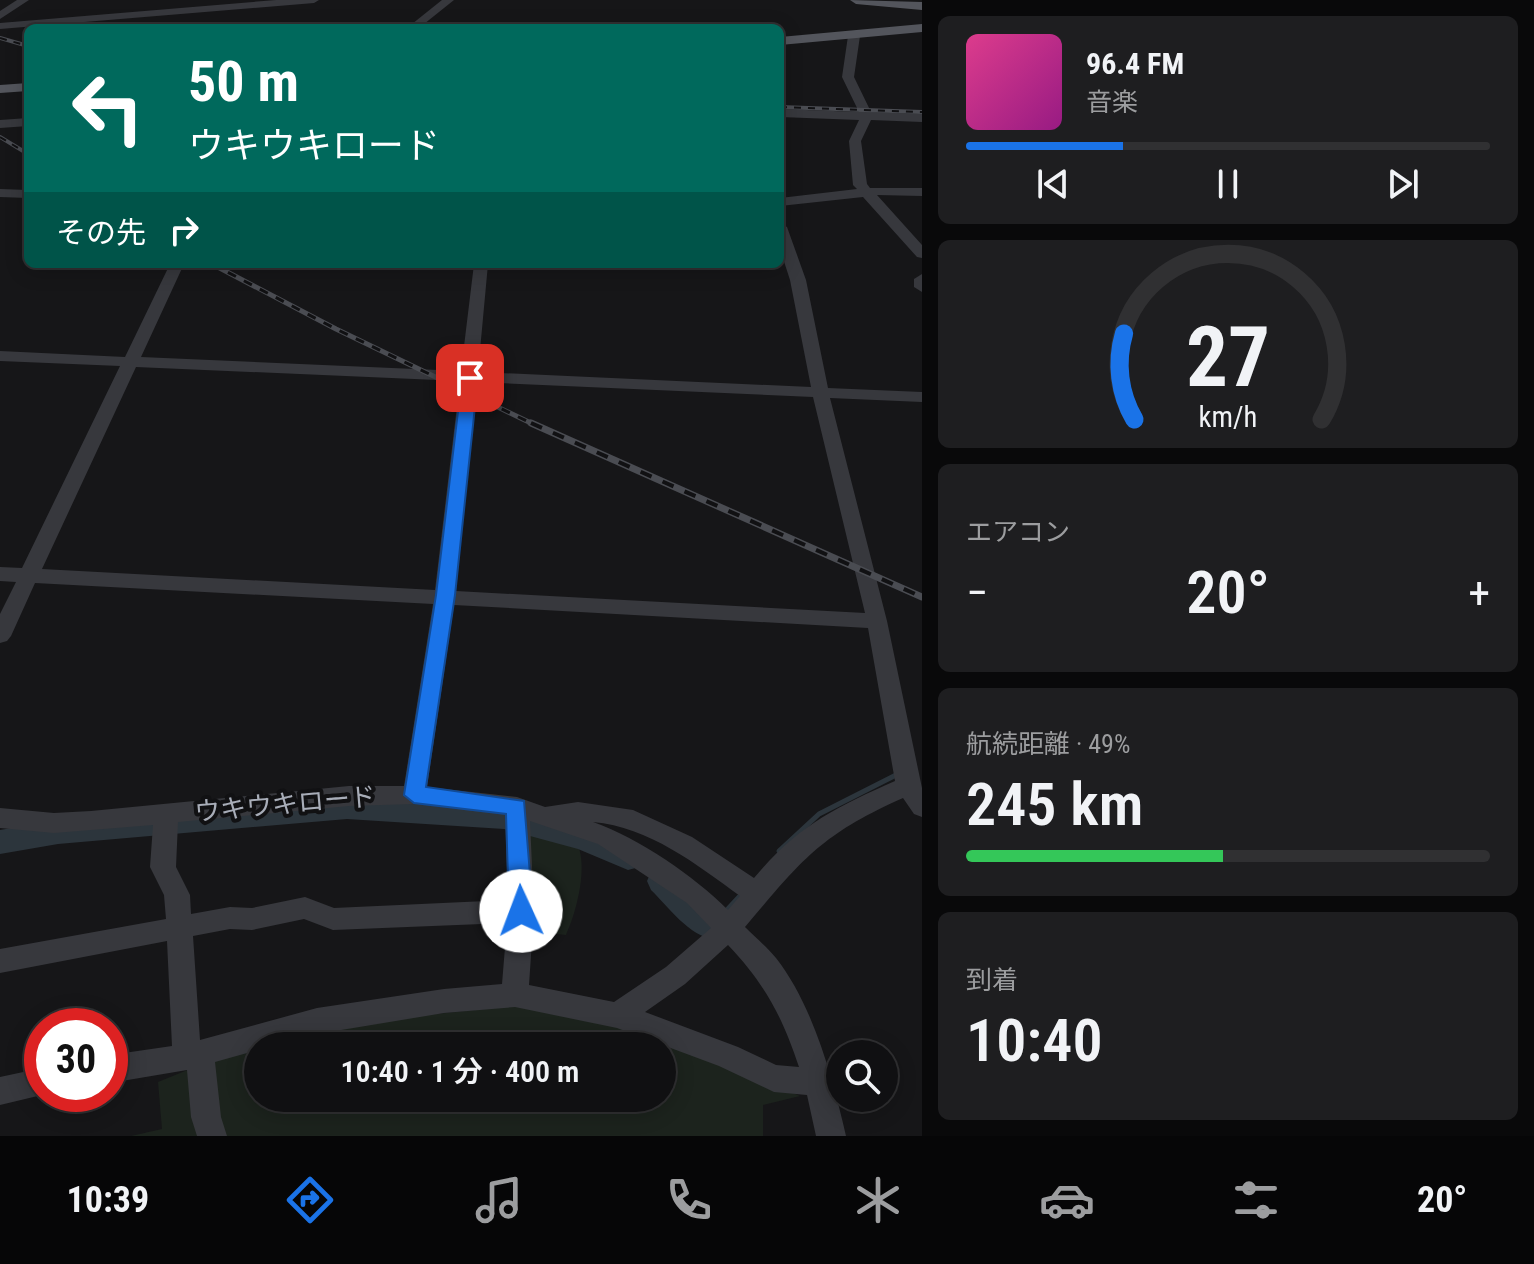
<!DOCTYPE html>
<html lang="ja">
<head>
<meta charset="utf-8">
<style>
	body { margin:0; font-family:"Roboto Condensed","Noto Sans JP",sans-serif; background:#1e1e20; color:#f1f3f6; height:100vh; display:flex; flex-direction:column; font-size:30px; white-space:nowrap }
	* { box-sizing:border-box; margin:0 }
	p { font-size:26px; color:#9c9d9f }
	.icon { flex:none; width:44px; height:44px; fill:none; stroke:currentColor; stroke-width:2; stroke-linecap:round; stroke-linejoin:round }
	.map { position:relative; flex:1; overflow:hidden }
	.details { display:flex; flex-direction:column; gap:16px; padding:16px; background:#09090a; width:612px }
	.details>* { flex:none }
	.guide { position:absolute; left:24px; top:24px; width:760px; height:244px; border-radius:12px; box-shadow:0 4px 20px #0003,0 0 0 2px #303032; background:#00695c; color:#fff; overflow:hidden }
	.tools { position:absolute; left:826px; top:1040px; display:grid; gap:16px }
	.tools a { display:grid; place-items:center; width:72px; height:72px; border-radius:50%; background:#101012; box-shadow:0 4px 20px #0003,0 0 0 2px #303032; font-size:40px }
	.speed { position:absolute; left:24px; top:1008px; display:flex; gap:16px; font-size:40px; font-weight:700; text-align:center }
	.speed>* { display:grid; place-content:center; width:104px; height:104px; border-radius:50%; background:#101012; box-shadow:0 4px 20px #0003,0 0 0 2px #303032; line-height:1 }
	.speed .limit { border:12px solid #d22; background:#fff; color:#111 }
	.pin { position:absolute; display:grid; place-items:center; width:68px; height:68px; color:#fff; margin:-34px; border-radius:16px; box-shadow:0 4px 12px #0006 }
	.me { position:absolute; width:88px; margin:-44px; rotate:358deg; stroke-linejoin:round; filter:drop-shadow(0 0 6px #0008) }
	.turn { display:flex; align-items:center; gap:28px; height:168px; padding:0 32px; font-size:36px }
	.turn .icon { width:104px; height:104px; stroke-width:2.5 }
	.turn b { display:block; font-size:56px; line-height:68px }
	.then { display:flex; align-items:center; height:76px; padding:0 32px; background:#0003; gap:16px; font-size:30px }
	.big { font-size:60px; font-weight:600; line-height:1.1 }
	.details .card { flex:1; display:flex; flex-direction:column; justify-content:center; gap:12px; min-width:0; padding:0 28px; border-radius:12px; background:#1e1e20 }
	.details .dial { align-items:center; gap:0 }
	.dial svg { height:208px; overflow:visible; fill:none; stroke:#303032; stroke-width:7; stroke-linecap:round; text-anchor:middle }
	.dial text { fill:#f1f3f6; stroke:none }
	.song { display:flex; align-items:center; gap:24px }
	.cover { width:96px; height:96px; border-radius:12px; background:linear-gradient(135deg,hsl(330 70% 55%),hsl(310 70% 35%)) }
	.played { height:8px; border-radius:4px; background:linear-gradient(90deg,#1a73e8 30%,#303032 30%) }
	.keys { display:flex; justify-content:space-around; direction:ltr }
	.heat { display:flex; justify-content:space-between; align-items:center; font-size:44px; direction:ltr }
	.charge { height:12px; border-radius:6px; background:linear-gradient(90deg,#34c759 49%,#303032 0) }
	.trip { position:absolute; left:244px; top:1032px; width:432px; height:80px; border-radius:40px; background:#101012; box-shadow:0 4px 20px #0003,0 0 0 2px #303032; font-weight:600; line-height:80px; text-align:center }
	.dock { display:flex; height:128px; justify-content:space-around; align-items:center; background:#060607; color:#9c9d9f }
	.dock .icon { width:56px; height:56px }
	.dock .current { color:#1a73e8 }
	.dock b { font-size:36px; color:#f1f3f6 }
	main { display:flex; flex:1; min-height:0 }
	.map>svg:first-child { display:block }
</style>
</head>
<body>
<main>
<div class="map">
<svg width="922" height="1136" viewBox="0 0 922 1136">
	<rect width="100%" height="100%" fill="#161618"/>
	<g fill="#1c231d" fill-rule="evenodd">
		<path d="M525,817C538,821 557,824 568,832C594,851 577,911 566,935L529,931Z"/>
		<path d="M514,1006L611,1022L694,1051L800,1096L763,1105V1136H131L162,1129L158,1082L232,1052L327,1025ZM258,1046H662V1098H258Z"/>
	</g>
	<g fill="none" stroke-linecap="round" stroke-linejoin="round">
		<g stroke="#2c353c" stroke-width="5">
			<polyline points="779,851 819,814 898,774"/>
			<polyline points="726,911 739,897"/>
		</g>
		<g fill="#2c353c" fill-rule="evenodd">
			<polygon points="347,795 504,805 585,827 639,849 643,858 639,867 628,870 578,849 504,829 347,819 58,844 0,854 0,830 58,820"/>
			<path d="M662,868L673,872L722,917L727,927L722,937C696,946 669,907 651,890L647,881L651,872Z"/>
		</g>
		<g fill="#37383d" fill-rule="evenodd">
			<polygon points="17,0 29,0 0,19 0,11"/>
			<polygon points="276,0 319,0 314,3 0,29 0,23"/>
			<polygon points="442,0 454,0 419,28 407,28"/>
			<polygon points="854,33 860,36 854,77 871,112 922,114 922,122 871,120 861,141 867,184 870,188 922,188 922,196 877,195 922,245 922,258 917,257 863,197 780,206 780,198 857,189 853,185 849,141 859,120 780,117 780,109 859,112 842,77 848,36"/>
			<polygon points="28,118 28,126 0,128 0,120"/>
			<polygon points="0,189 28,190 28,198 0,197"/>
			<path d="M780,223L787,227L806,280L828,388L922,392V402L830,398L887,621L922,788V817L914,814L903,798C820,835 802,860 745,927C755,937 767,947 776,958C813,1005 833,1079 846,1136H816L807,1095L774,1092L719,1066L617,1028L515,1007L444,1013L317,1034L273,1046H258V1050L215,1062L221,1117L227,1136H197L191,1117L187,1070L110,1083V1055L172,1046L167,941L0,973V949L166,919L164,895L150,867L153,825L54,833L0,828V808L54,813L91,811L349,786H404L433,604L35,583L11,636L7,641L0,643V614L16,582L0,581V567L22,568L120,366L0,361V351L125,357L170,264H184L141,357L461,371L474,264H488L478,372L811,387L790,280L780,249ZM136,367L460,381L435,590L42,569ZM477,382L813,397L865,613L456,591ZM454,605L868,628L895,781C836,807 796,827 754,878L692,837L633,810L578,802L545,807L517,797L427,787ZM414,804L505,815L508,900L334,908L305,897L252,908L230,907L191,914L190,895L176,867L178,822L349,806ZM530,821L598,844L687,903L711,928L666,967L614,1002L529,985L534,911ZM593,822C649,827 696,864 740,896L728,910C694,876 639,838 593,822ZM304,919L333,930L507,923L502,984L444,989L317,1008L200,1040L193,936L230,929L252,930ZM728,945C765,984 782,1016 799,1067L776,1065L738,1047L645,1012L685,984Z"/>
			<polygon points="922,274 922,292 914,287 914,279"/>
			<polygon points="42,1068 42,1094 46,1094 0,1105 0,1077"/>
		</g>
		<g fill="#53555c" fill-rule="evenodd">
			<polygon points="850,0 922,2 922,10 856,4"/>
			<polygon points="922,24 922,32 780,45 780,37"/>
			<polygon points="28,83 28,91 0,93 0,85"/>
		</g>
		<defs>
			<g id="rail-far2">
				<polyline points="0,38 28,46"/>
				<polyline points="780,107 922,112"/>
				<polyline points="0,137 28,154"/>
			</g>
			<polyline id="rail-far1" points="212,264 336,329 535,425"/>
			<polyline id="rail" points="531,423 922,597"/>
		</defs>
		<use href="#rail-far2" stroke="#4a4c52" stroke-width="4"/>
		<use href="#rail-far1" stroke="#4a4c52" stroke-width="5"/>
		<use href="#rail" stroke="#4a4c52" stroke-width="7"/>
		<use href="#rail-far2" stroke="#111113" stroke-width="2" stroke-dasharray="7" stroke-linecap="butt"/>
		<use href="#rail-far1" stroke="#111113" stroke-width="3" stroke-dasharray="9" stroke-linecap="butt"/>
		<use href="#rail" stroke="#111113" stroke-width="4" stroke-dasharray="12" stroke-linecap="butt"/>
	</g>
	<polygon fill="#1a73e8" stroke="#114b97" stroke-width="2" points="470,374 478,378 455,595 426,787 524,801 533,911 529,918 521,921 513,918 509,911 506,814 414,803 404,795 436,595 462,378"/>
	<g text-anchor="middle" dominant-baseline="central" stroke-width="8" stroke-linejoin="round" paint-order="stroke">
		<g font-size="26" fill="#a8adb8" stroke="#111113">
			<text transform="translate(285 804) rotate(-5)">ウキウキロード</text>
		</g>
	</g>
</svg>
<div class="tools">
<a><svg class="icon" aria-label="search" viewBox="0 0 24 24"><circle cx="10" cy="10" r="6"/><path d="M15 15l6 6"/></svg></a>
</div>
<div class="speed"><div class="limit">30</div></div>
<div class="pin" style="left:470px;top:378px;background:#d93025"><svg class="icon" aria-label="arrive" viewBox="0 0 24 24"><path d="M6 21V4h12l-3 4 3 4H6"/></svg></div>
<svg class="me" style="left:521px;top:911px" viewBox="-20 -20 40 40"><circle r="19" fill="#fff"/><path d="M0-13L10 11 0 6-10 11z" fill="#1a73e8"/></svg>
<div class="trip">10:40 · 1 分 · 400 m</div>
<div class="guide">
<div class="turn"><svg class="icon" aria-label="left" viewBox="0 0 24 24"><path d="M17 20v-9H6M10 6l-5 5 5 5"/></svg><div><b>50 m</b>ウキウキロード</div></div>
<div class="then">その先<svg class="icon" aria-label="right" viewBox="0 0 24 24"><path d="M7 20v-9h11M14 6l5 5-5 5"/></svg></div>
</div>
</div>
<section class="details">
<div class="card">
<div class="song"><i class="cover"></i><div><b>96.4 FM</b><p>音楽</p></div></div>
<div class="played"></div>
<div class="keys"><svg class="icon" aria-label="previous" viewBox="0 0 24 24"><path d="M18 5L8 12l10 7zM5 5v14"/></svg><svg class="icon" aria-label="pause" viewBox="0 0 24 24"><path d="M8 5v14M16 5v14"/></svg><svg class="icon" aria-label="next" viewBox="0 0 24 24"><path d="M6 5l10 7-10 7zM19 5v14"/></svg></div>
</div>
<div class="card dial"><svg viewBox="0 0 100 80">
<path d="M14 69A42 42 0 1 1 86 69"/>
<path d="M14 69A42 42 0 0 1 10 36" stroke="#1a73e8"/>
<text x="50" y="56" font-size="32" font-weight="700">27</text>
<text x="50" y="72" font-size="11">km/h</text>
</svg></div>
<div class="card"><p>エアコン</p>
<div class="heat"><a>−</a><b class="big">20°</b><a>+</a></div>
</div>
<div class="card"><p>航続距離 · 49%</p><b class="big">245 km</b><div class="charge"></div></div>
<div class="card"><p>到着</p><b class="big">10:40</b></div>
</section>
</main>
<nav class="dock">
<b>10:39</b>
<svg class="icon current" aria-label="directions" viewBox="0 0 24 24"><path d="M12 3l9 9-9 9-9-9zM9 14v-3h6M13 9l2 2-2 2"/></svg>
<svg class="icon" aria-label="music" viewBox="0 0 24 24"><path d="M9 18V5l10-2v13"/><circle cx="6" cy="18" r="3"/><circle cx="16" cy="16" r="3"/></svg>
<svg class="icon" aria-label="phone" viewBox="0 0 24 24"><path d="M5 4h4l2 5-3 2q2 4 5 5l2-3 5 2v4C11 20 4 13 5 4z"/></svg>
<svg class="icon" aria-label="climate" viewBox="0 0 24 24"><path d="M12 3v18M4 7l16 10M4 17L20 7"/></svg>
<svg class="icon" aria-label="car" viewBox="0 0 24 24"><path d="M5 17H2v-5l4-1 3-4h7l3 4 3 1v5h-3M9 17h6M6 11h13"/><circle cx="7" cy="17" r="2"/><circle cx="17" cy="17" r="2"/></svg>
<svg class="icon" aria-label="filters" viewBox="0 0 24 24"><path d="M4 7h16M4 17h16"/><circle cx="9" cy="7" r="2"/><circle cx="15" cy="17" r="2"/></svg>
<b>20°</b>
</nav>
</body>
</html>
